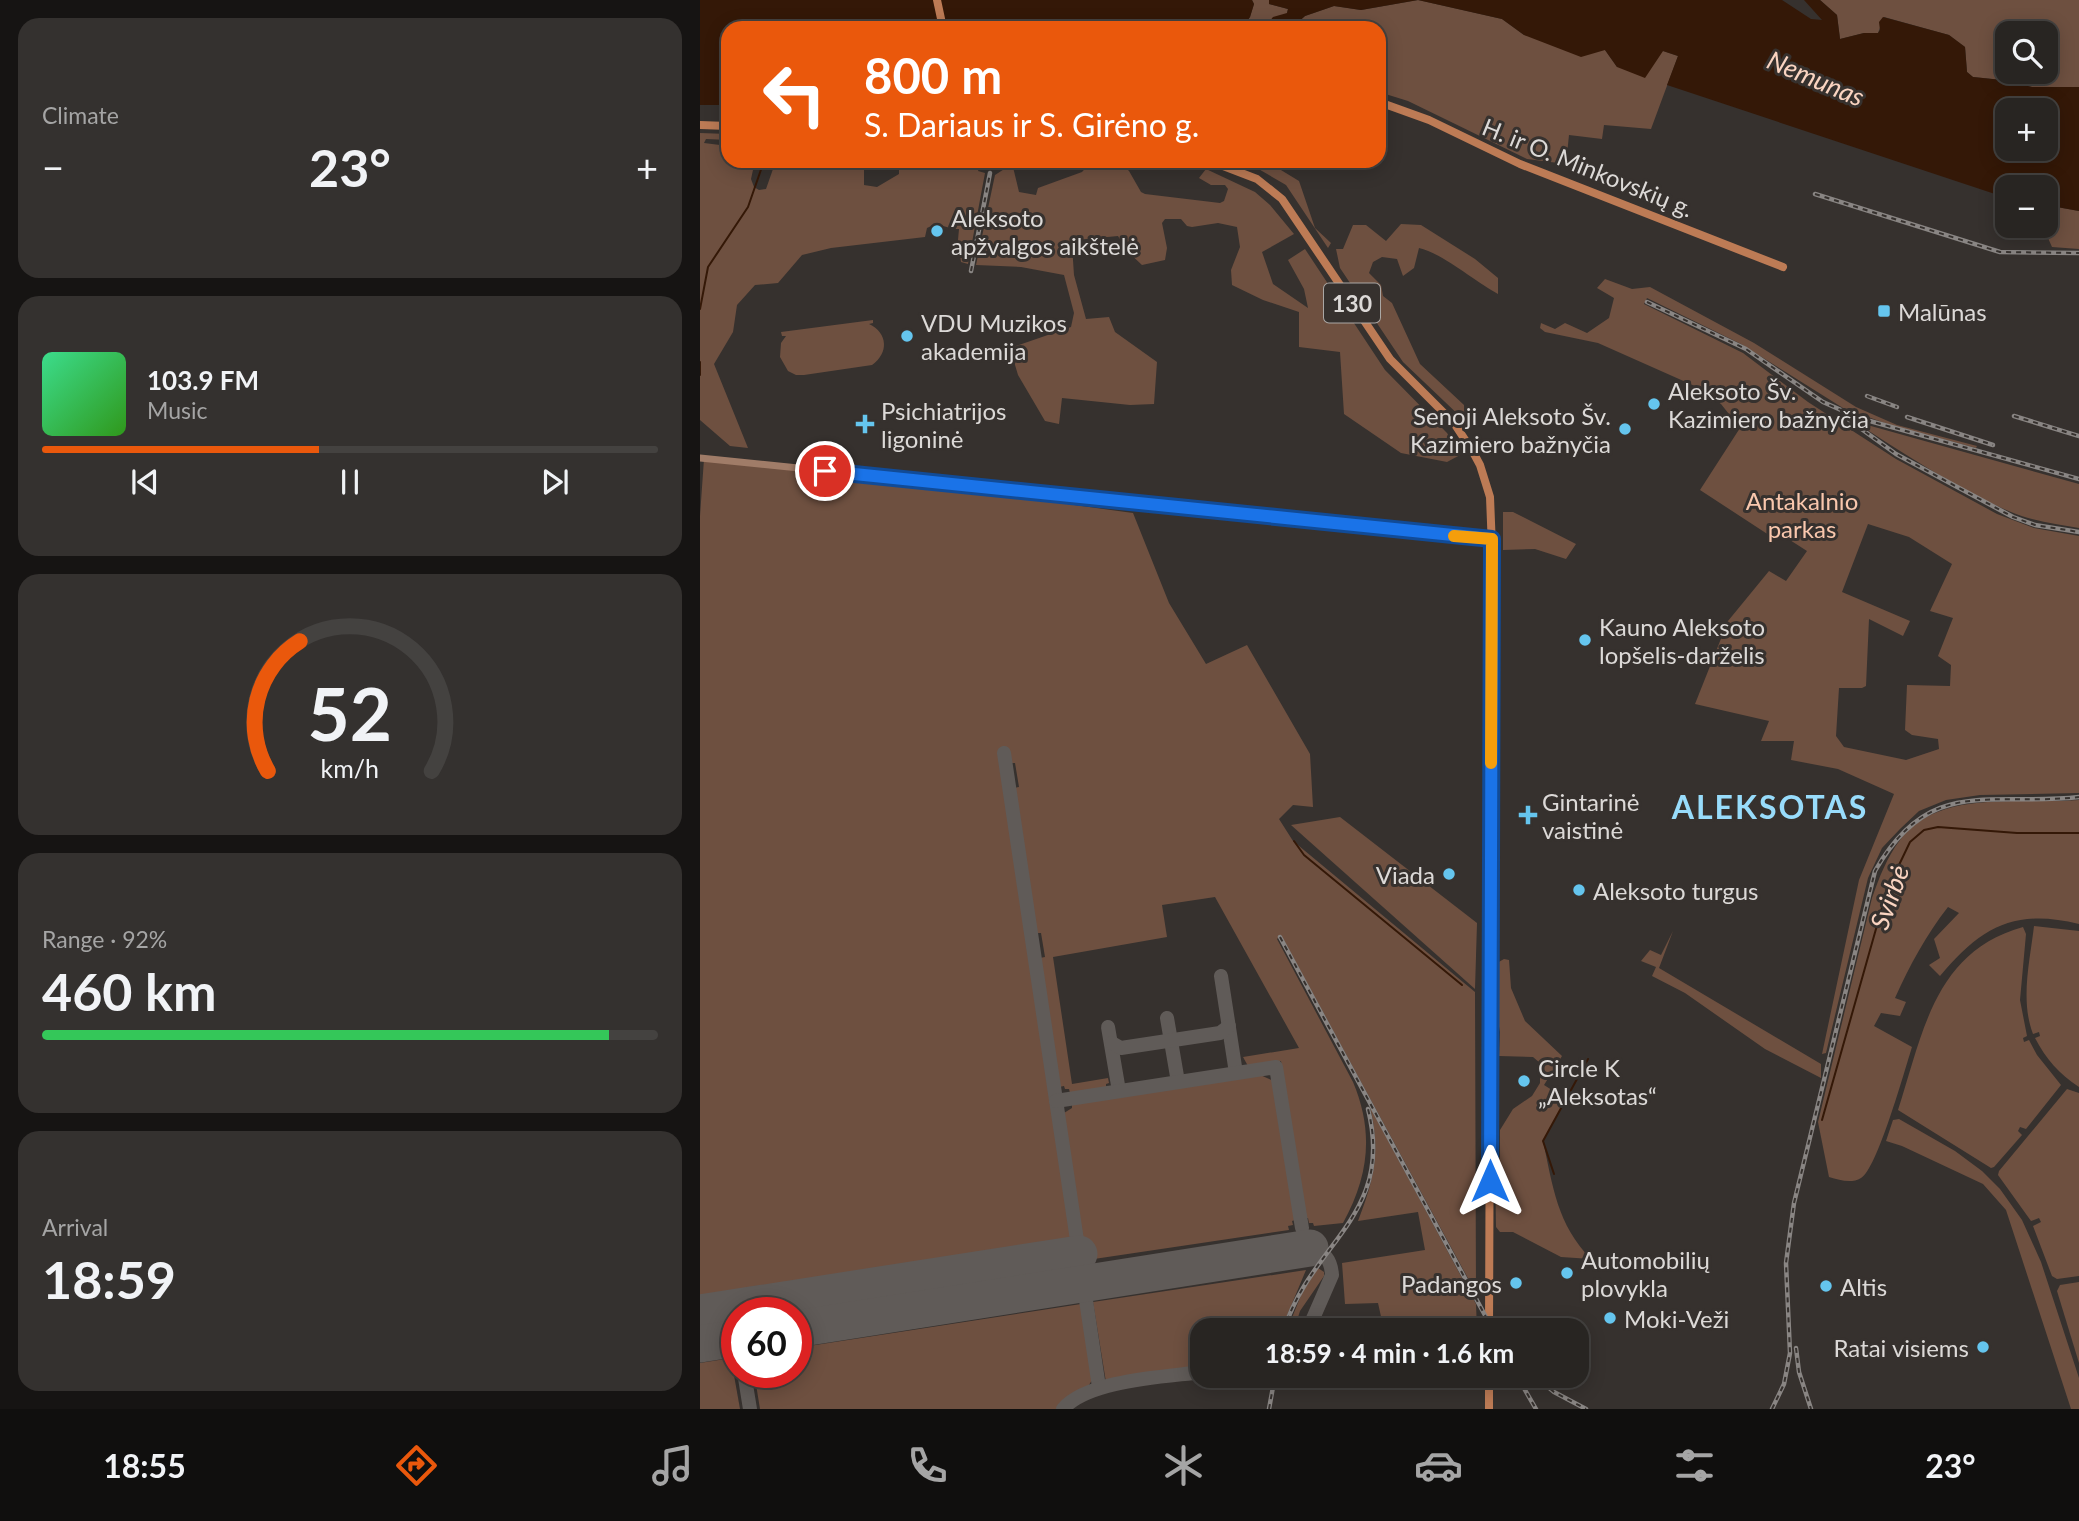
<!DOCTYPE html>
<html lang="en">
<head>
<meta charset="utf-8">
<style>
	body { margin:0; font-family:Lato,sans-serif; background:#34312f; color:#f1f3f6; height:100vh; display:flex; flex-direction:column; font-size:26px; white-space:nowrap }
	* { box-sizing:border-box; margin:0 }
	p { font-size:23px; color:#a5a5a5 }
	.icon { flex:none; width:38px; height:38px; fill:none; stroke:currentColor; stroke-width:2; stroke-linecap:round; stroke-linejoin:round }
	.map { position:relative; flex:1; overflow:hidden }
	.panel { display:flex; flex-direction:column; gap:18px; padding:18px; background:#161413; width:700px }
	.panel>* { flex:none }
	.top-card { position:absolute; left:21px; top:21px; width:665px; height:147px; border-radius:21px; box-shadow:0 4px 18px #0003,0 0 0 2px #444240; background:#ea580c; color:#fff; overflow:hidden }
	.controls { position:absolute; left:1295px; top:21px; display:grid; gap:14px }
	.controls a { display:grid; place-items:center; width:63px; height:63px; border-radius:14px; background:#282522; box-shadow:0 4px 18px #0003,0 0 0 2px #444240; font-size:35px }
	.speed { position:absolute; left:21px; top:1297px; display:flex; gap:14px; font-size:35px; font-weight:700; text-align:center }
	.speed>* { display:grid; place-content:center; width:91px; height:91px; border-radius:50%; background:#282522; box-shadow:0 4px 18px #0003,0 0 0 2px #444240; line-height:1 }
	.speed .limit { border:10px solid #d22; background:#fff; color:#111 }
	.pin { position:absolute; display:grid; place-items:center; width:60px; height:60px; color:#fff; margin:-30px; border:4px solid #fff; border-radius:50%; box-shadow:0 2px 7px #0007 }
	.me { position:absolute; width:77px; margin:-38px; rotate:0deg; stroke-linejoin:round; filter:drop-shadow(0 0 5px #0008) }
	.turn { display:flex; align-items:center; gap:24px; height:147px; padding:0 28px; font-size:32px }
	.turn .icon { width:91px; height:91px; stroke-width:2.5 }
	.turn b { display:block; font-size:49px; line-height:60px }
	.big { font-size:52px; font-weight:700; line-height:1.1 }
	.panel .card { flex:1; display:flex; flex-direction:column; justify-content:center; gap:10px; min-width:0; padding:0 24px; border-radius:21px; background:#34312f }
	.panel .dial { align-items:center; gap:0 }
	.dial svg { height:182px; overflow:visible; fill:none; stroke:#444240; stroke-width:7; stroke-linecap:round; text-anchor:middle }
	.dial text { fill:#f1f3f6; stroke:none }
	.song { display:flex; align-items:center; gap:21px }
	.cover { width:84px; height:84px; border-radius:10px; background:linear-gradient(135deg,hsl(150 70% 55%),hsl(110 70% 35%)) }
	.played { height:7px; border-radius:4px; background:linear-gradient(90deg,#ea580c 45%,#444240 45%) }
	.keys { display:flex; justify-content:space-around; direction:ltr }
	.heat { display:flex; justify-content:space-between; align-items:center; font-size:38px; direction:ltr }
	.charge { height:10px; border-radius:5px; background:linear-gradient(90deg,#34c759 92%,#444240 0) }
	.trip { position:absolute; left:490px; top:1318px; width:399px; height:70px; border-radius:21px; background:#282522; box-shadow:0 4px 18px #0003,0 0 0 2px #444240; font-weight:700; line-height:70px; text-align:center }
	.tabs { display:flex; height:112px; justify-content:space-around; align-items:center; background:#100f0e; color:#a5a5a5 }
	.tabs .icon { width:49px; height:49px }
	.tabs .current { color:#ea580c }
	.tabs b { font-size:32px; color:#f1f3f6 }
	main { display:flex; flex:1; min-height:0 }
	.map>svg:first-child { display:block }
</style>
</head>
<body>
<main>
<section class="panel">
<div class="card"><p>Climate</p>
<div class="heat"><a>−</a><b class="big">23°</b><a>+</a></div>
</div>
<div class="card">
<div class="song"><i class="cover"></i><div><b>103.9 FM</b><p>Music</p></div></div>
<div class="played"></div>
<div class="keys"><svg class="icon" aria-label="previous" viewBox="0 0 24 24"><path d="M18 5L8 12l10 7zM5 5v14"/></svg><svg class="icon" aria-label="pause" viewBox="0 0 24 24"><path d="M8 5v14M16 5v14"/></svg><svg class="icon" aria-label="next" viewBox="0 0 24 24"><path d="M6 5l10 7-10 7zM19 5v14"/></svg></div>
</div>
<div class="card dial"><svg viewBox="0 0 100 80">
<path d="M14 69A42 42 0 1 1 86 69"/>
<path d="M14 69A42 42 0 0 1 28 12" stroke="#ea580c"/>
<text x="50" y="56" font-size="32" font-weight="700">52</text>
<text x="50" y="72" font-size="11">km/h</text>
</svg></div>
<div class="card"><p>Range · 92%</p><b class="big">460 km</b><div class="charge"></div></div>
<div class="card"><p>Arrival</p><b class="big">18:59</b></div>
</section>
<div class="map">
<svg width="1379" height="1409" viewBox="0 0 1379 1409">
	<rect width="100%" height="100%" fill="#36312e"/>
	<g fill="#6e5040" fill-rule="evenodd">
		<polygon points="552,0 569,0 569,4 588,9 587,13 596,24 605,16 634,6 661,10 718,0 802,19 824,35 905,50 917,67 963,51 978,56 951,129 904,125 902,139 869,135 866,164 827,159 708,101 679,92 679,28 542,28 550,17 554,4"/>
		<path d="M1120,0H1379V87H1332L1302,80L1273,77L1267,72L1265,47L1249,35L1184,17L1178,33H1164L1140,39L1137,15ZM1307,33H1346V72H1307Z"/>
		<path d="M0,133L28,134V140L6,139L4,143L28,146V161H55L51,179L54,187L59,190L66,189L73,169H101L124,161H164V185L177,187L199,174V161H221L225,165L269,167L281,162L278,171L285,173L268,264L261,262L258,240L259,229C247,229 239,221 227,228L225,237L131,248L102,255L78,283L55,285L37,305L33,332L14,364L48,448L30,446L0,420Z"/>
		<polygon points="392,161 419,161 429,171 441,192 445,194 520,203 524,201 528,189 525,185 511,185 499,178 506,169 555,192 570,205 594,234 562,252 573,284 608,308 604,289 588,260 605,249 685,370 747,433 762,454 747,462 701,453 644,414 640,352 599,347 599,312 563,300 532,285 531,270 540,247 537,227 518,223 492,227 487,226 481,219 465,219 462,223 467,248 465,260 442,265 426,250 418,236 376,240 372,245 374,275 386,319 409,317 415,332 457,362 454,404 430,405 362,398 359,424 345,421 318,375 310,348 371,327 374,313 364,275 321,267 276,265 295,175 309,166 313,167 319,192 336,195 338,188 382,172"/>
		<polygon points="537,161 575,161 576,167 599,181 615,228 631,243 628,248 586,185 555,167"/>
		<polygon points="1346,205 1379,211 1379,249 1352,247 1348,238 1326,226 1346,226"/>
		<path d="M701,224L721,225L775,259L798,278V294C776,282 740,252 719,248L714,268L703,276L697,259L682,257L673,262L669,273L681,285L683,296L692,303L720,364L764,405L765,421L703,362L640,268L636,249H643L653,225H666L686,241Z"/>
		<path d="M905,279L932,289L950,287L1054,343L1156,407L1197,425L1277,446L1276,448L1193,426L1143,408L1041,344L947,298L944,304L1043,353L1108,402L1196,459L1297,514L1334,528L1379,536V793L1280,795L1246,800L1219,811L1200,829L1182,848L1168,878L1126,1053L1122,1054L1159,880L1194,794L1138,769L1091,760L1094,741H1061L1069,721L995,704L1028,621L1069,571L1086,581L1107,551L1079,533L1075,539L1000,490L1040,428L1021,404L997,387L898,343L845,332L840,328L841,323L855,329L865,323L887,333L909,318L914,298L897,288ZM1168,524L1209,537L1252,564L1230,611L1253,618L1238,656L1251,665L1250,686L1207,685L1205,730L1212,735L1238,739L1239,749L1206,760L1144,747L1136,736L1139,688H1162L1166,686L1169,619L1203,636L1210,621L1142,592Z"/>
		<path d="M173,320V323L169,324C188,333 189,353 172,365L104,375H96L88,371L80,357L81,343L86,336H82L81,332Z"/>
		<path d="M1153,421L1379,484V528C1356,524 1333,521 1311,512C1259,491 1201,451 1153,421Z"/>
		<path d="M4,459L220,484L433,513L469,603L506,664L547,645L610,754L613,807L593,805L579,819L593,841L775,992L776,1293L581,935L577,939L653,1082C674,1132 669,1176 643,1223L614,1226L613,1223H609L608,1218H604L581,1061L548,1066L543,1057L599,1048L515,897L462,905L467,937L353,957L372,1084L408,1078L409,1083L406,1084V1088L370,1093L369,1089H365L364,1086L359,1087L340,958L345,957L341,933H336L314,788L319,787L315,763H310L308,751L300,753L372,1244L0,1302V516Z"/>
		<polygon points="803,512 813,512 876,544 866,559 835,549 803,550"/>
		<path d="M1379,800V924C1315,908 1281,927 1240,976L1229,965L1240,958L1234,939L1259,913L1248,907C1226,935 1210,965 1195,998L1206,1002L1200,1016L1181,1013L1174,1026L1212,1047C1205,1069 1177,1170 1161,1178C1151,1184 1140,1180 1129,1177L1118,1122L1172,898C1179,878 1187,857 1200,840C1238,788 1323,805 1379,800Z"/>
		<polygon points="640,817 777,923 775,989 591,825"/>
		<path d="M1334,926L1379,931V1087C1359,1074 1346,1059 1335,1038L1340,1036L1339,1032L1333,1034C1320,1000 1330,961 1334,926Z"/>
		<path d="M1323,927L1326,934L1320,1000L1327,1036L1323,1038L1324,1042L1329,1040L1337,1055L1361,1085L1326,1129L1320,1127L1318,1131L1322,1135L1294,1167L1291,1168L1198,1110C1223,1033 1234,952 1323,927Z"/>
		<polygon points="973,931 959,968 1121,1064 1121,1078 1065,1049 985,993 952,976 956,967 941,961 950,950 961,955"/>
		<path d="M804,959L809,960L811,988L825,1021L862,1056L844,1085L866,1099L843,1141C853,1187 857,1224 891,1259L861,1257L813,1232H800L796,1227L795,1167L800,1157V1130L813,1109L832,1096L840,1083V1063L833,1057L799,1056L800,1032L796,1010L797,963Z"/>
		<polygon points="558,1074 574,1081 595,1220 592,1221 593,1225 588,1226 589,1230 394,1259 394,1256 389,1257 388,1252 385,1253 364,1113 372,1108 372,1103"/>
		<polygon points="1367,1089 1379,1093 1379,1276 1357,1279 1352,1276 1333,1226 1341,1222 1339,1218 1331,1221 1298,1175 1299,1171"/>
		<path d="M670,1107L776,1304L777,1330H684L678,1303L645,1304L642,1263L725,1250L718,1212L658,1221C674,1179 681,1152 670,1107Z"/>
		<polygon points="1199,1119 1255,1151 1282,1171 1300,1189 1322,1220 1341,1262 1379,1378 1379,1409 1371,1409 1306,1210 1283,1184 1202,1146 1186,1141 1193,1120"/>
		<polygon points="618,1268 624,1272 624,1276 600,1311 594,1330 587,1330 602,1293"/>
		<polygon points="606,1270 581,1330 502,1330 502,1367 406,1382 393,1302"/>
		<polygon points="1379,1282 1379,1363 1357,1291 1360,1285"/>
		<polygon points="381,1304 392,1380 389,1385 366,1400 357,1409 60,1409 54,1372 96,1372 96,1348"/>
		<polygon points="25,1359 32,1364 40,1409 0,1409 0,1363"/>
	</g>
	<g fill="#341807" fill-rule="evenodd">
		<polygon points="0,0 552,0 554,4 550,17 542,28 28,28 28,105 0,105"/>
		<path d="M569,0H1082L1111,19L1122,20L1104,0H1120L1137,15L1140,39L1164,33H1178L1180,30L1179,22L1183,17L1249,35L1265,47L1267,72L1273,77L1302,80L1332,87H1379V211L1346,205V187H1307V198L967,85L978,56L963,51L945,78L917,67L905,50L881,57L824,35L802,19L718,0L661,10L634,6L605,16L596,24L574,26L569,22L573,17L587,13L588,9L569,4ZM1307,110H1346V149H1307Z"/>
	</g>
	<g fill="none" stroke-linecap="round" stroke-linejoin="round">
		<g stroke="#341807" stroke-width="2">
			<polyline points="0,309 8,267 48,207 64,161"/>
			<polyline points="0,362 0,375"/>
			<polyline points="594,841 604,855 762,985"/>
			<polyline points="1122,1120 1187,890 1210,842 1224,830 1238,827 1317,833 1379,833"/>
			<polyline points="854,1174 843,1141 888,1059"/>
		</g>
		<g stroke="#605b58" stroke-width="14">
			<polyline points="304,753 399,1387"/>
			<polyline points="521,976 536,1073"/>
			<polyline points="467,1018 478,1082"/>
			<polyline points="408,1027 419,1091"/>
			<polyline points="412,1043 421,1048 520,1033 529,1026"/>
			<polyline points="356,1101 576,1067 602,1228"/>
			<path d="M608,1330L632,1275C631,1260 625,1252 610,1248"/>
			<polyline points="44,1372 50,1409"/>
			<path d="M363,1409C388,1380 464,1377 502,1372"/>
		</g>
		<g stroke="#605b58" stroke-width="37">
			<polyline points="0,1313 379,1254"/>
			<polyline points="96,1329 610,1248"/>
			<polyline points="0,1344 37,1338"/>
		</g>
		<polyline stroke="#a07c68" stroke-width="7" points="0,458 792,539"/>
		<g stroke="#bd7b55" stroke-width="8">
			<polyline points="237,0 243,28"/>
			<polyline points="679,102 729,120 820,164 1083,267"/>
			<polyline points="0,125 28,126"/>
			<polyline points="510,161 557,179 582,199 690,359 754,423 773,452 780,465 790,497 792,548 789,1330"/>
			<polyline points="789,1409 789,1376"/>
		</g>
		<defs>
			<g id="rail">
				<polyline points="1115,194 1300,252 1379,253"/>
				<polyline points="271,271 290,173"/>
				<polyline points="947,302 1046,349 1123,402 1159,418 1379,479"/>
				<polyline points="1167,396 1197,407"/>
				<polyline points="1314,416 1379,436"/>
				<polyline points="1207,417 1293,445"/>
				<polyline points="1149,420 1196,454 1313,517 1335,525 1379,532"/>
				<polyline points="580,937 793,1330"/>
				<path d="M584,1330C611,1242 695,1216 668,1109"/>
				<polyline points="1096,1348 1099,1372 1111,1409"/>
				<polyline points="817,1376 836,1409"/>
				<polyline points="835,1376 854,1392 886,1409"/>
				<polyline points="569,1409 575,1376"/>
				<path d="M1072,1409L1084,1384L1090,1353L1086,1263L1094,1203L1175,871C1230,775 1289,807 1379,797"/>
			</g>
		</defs>
		<use href="#rail" stroke="#898583" stroke-width="4.5"/>
		<use href="#rail" stroke="#36312e" stroke-width="2" stroke-dasharray="5" stroke-linecap="butt"/>
	</g>
	<g fill="none" stroke-linecap="round" stroke-linejoin="round">
		<defs>
			<polyline id="route" points="125,471 792,539 790,1181"/>
		</defs>
		<use href="#route" stroke="#114b97" stroke-width="18"/>
		<use href="#route" stroke="#1a73e8" stroke-width="12"/>
		<polyline stroke="#f59e0b" stroke-width="12" points="754,536 792,539 791,763"/>
	</g>
	<g fill="#65c5ee" stroke="#36312e" stroke-width="2.5">
		<circle cx="237" cy="231" r="7"/>
		<rect x="1177" y="304" width="14" height="14" rx="3.5"/>
		<circle cx="207" cy="336" r="7"/>
		<circle cx="954" cy="404" r="7"/>
		<path d="M161.5 413.5h7v7h7v7h-7v7h-7v-7h-7v-7h7z"/>
		<circle cx="925" cy="429" r="7"/>
		<circle cx="885" cy="640" r="7"/>
		<path d="M824.5 804.5h7v7h7v7h-7v7h-7v-7h-7v-7h7z"/>
		<circle cx="749" cy="874" r="7"/>
		<circle cx="879" cy="890" r="7"/>
		<circle cx="824" cy="1081" r="7"/>
		<circle cx="867" cy="1273" r="7"/>
		<circle cx="816" cy="1283" r="7"/>
		<circle cx="1126" cy="1286" r="7"/>
		<circle cx="910" cy="1318" r="7"/>
		<circle cx="1283" cy="1347" r="7"/>
	</g>
	<g text-anchor="middle" dominant-baseline="central" stroke-width="6" stroke-linejoin="round" paint-order="stroke">
		<rect fill="#36312e" stroke="#aaa7a4" stroke-width="2" x="624" y="283.5" width="56" height="39" rx="5"/>
		<g font-size="23" font-weight="bold" fill="#dcd9d7">
			<text x="652" y="303">130</text>
		</g>
		<g font-size="24" fill="#dcd9d7" stroke="#36312e">
			<text transform="translate(888 167) rotate(22)">H. ir O. Minkovskių g.</text>
		</g>
		<g font-size="24" fill="#dcd9d7" stroke="#36312e" text-anchor="start">
			<text x="251" y="217">Aleksoto<tspan x="251" dy="28">apžvalgos aikštelė</tspan></text>
			<text x="1198" y="311">Malūnas</text>
			<text x="221" y="322">VDU Muzikos<tspan x="221" dy="28">akademija</tspan></text>
			<text x="968" y="390">Aleksoto Šv.<tspan x="968" dy="28">Kazimiero bažnyčia</tspan></text>
			<text x="181" y="410">Psichiatrijos<tspan x="181" dy="28">ligoninė</tspan></text>
			<text x="911" y="415" text-anchor="end">Senoji Aleksoto Šv.<tspan x="911" dy="28">Kazimiero bažnyčia</tspan></text>
			<text x="899" y="626">Kauno Aleksoto<tspan x="899" dy="28">lopšelis-darželis</tspan></text>
			<text x="842" y="801">Gintarinė<tspan x="842" dy="28">vaistinė</tspan></text>
			<text x="735" y="874" text-anchor="end">Viada</text>
			<text x="893" y="890">Aleksoto turgus</text>
			<text x="838" y="1067">Circle K<tspan x="838" dy="28">„Aleksotas“</tspan></text>
			<text x="881" y="1259">Automobilių<tspan x="881" dy="28">plovykla</tspan></text>
			<text x="802" y="1283" text-anchor="end">Padangos</text>
			<text x="1140" y="1286">Altis</text>
			<text x="924" y="1318">Moki-Veži</text>
			<text x="1269" y="1347" text-anchor="end">Ratai visiems</text>
		</g>
		<g font-size="24" fill="#f9c7ad" stroke="#36312e">
			<text x="1102" y="500">Antakalnio<tspan x="1102" dy="28">parkas</tspan></text>
		</g>
		<g font-size="26" font-style="italic" fill="#fad4c1" stroke="#36312e">
			<text transform="translate(1116 78) rotate(23)">Nemunas</text>
			<text transform="translate(1189 897) rotate(-70)">Svirbė</text>
		</g>
		<g font-size="32" font-weight="bold" letter-spacing="2" fill="#98dcfb" stroke="#36312e">
			<text x="1070" y="806">ALEKSOTAS</text>
		</g>
	</g>
</svg>
<div class="controls">
<a><svg class="icon" aria-label="search" viewBox="0 0 24 24"><circle cx="10" cy="10" r="6"/><path d="M15 15l6 6"/></svg></a>
<a>+</a>
<a>−</a>
</div>
<div class="speed"><div class="limit">60</div></div>
<div class="pin" style="left:125px;top:471px;background:#d93025"><svg class="icon" aria-label="arrive" viewBox="0 0 24 24"><path d="M6 21V4h12l-3 4 3 4H6"/></svg></div>
<svg class="me" style="left:790px;top:1181px" viewBox="-20 -20 40 40"><path d="M0-17L14 15 0 8-14 15z" fill="#1a73e8" stroke="#fff" stroke-width="4"/></svg>
<div class="trip">18:59 · 4 min · 1.6 km</div>
<div class="top-card">
<div class="turn"><svg class="icon" aria-label="left" viewBox="0 0 24 24"><path d="M17 20v-9H6M10 6l-5 5 5 5"/></svg><div><b>800 m</b>S. Dariaus ir S. Girėno g.</div></div>
</div>
</div>
</main>
<nav class="tabs">
<b>18:55</b>
<svg class="icon current" aria-label="directions" viewBox="0 0 24 24"><path d="M12 3l9 9-9 9-9-9zM9 14v-3h6M13 9l2 2-2 2"/></svg>
<svg class="icon" aria-label="music" viewBox="0 0 24 24"><path d="M9 18V5l10-2v13"/><circle cx="6" cy="18" r="3"/><circle cx="16" cy="16" r="3"/></svg>
<svg class="icon" aria-label="phone" viewBox="0 0 24 24"><path d="M5 4h4l2 5-3 2q2 4 5 5l2-3 5 2v4C11 20 4 13 5 4z"/></svg>
<svg class="icon" aria-label="climate" viewBox="0 0 24 24"><path d="M12 3v18M4 7l16 10M4 17L20 7"/></svg>
<svg class="icon" aria-label="car" viewBox="0 0 24 24"><path d="M5 17H2v-5l4-1 3-4h7l3 4 3 1v5h-3M9 17h6M6 11h13"/><circle cx="7" cy="17" r="2"/><circle cx="17" cy="17" r="2"/></svg>
<svg class="icon" aria-label="filters" viewBox="0 0 24 24"><path d="M4 7h16M4 17h16"/><circle cx="9" cy="7" r="2"/><circle cx="15" cy="17" r="2"/></svg>
<b>23°</b>
</nav>
</body>
</html>
